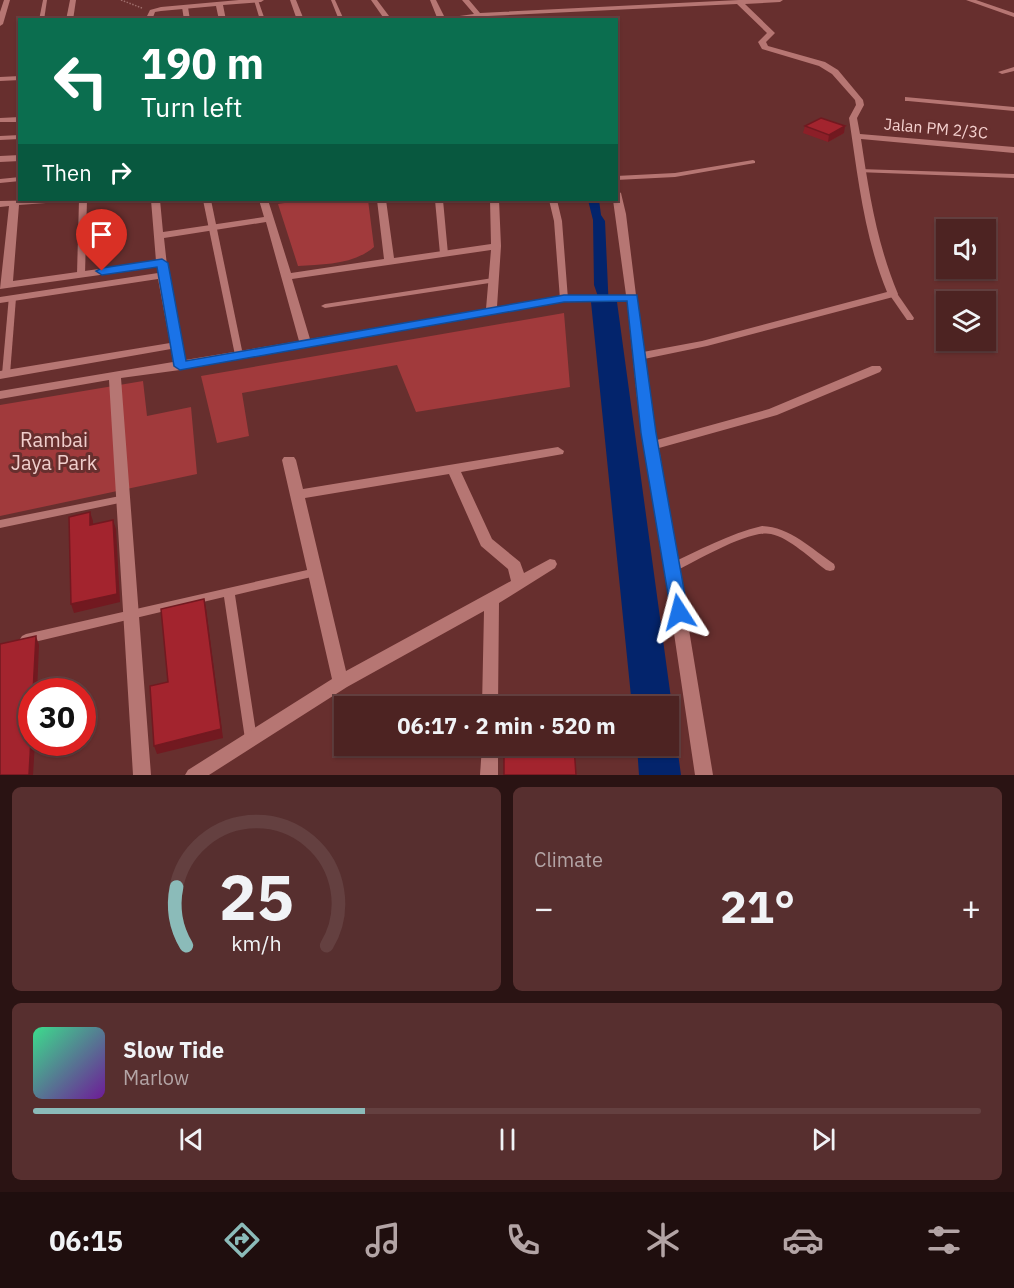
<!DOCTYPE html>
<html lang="en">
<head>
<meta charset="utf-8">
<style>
	body { margin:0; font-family:"IBM Plex Sans",sans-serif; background:#572f2f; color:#f1f3f6; height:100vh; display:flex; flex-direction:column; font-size:22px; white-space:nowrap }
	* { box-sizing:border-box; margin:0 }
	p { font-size:20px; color:#b3a4a5 }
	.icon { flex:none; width:33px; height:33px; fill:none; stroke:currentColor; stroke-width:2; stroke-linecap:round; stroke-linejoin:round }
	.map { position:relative; height:775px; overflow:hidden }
	.sheet { display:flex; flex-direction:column; gap:12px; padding:12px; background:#2a1313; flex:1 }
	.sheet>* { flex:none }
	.hud { position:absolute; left:18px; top:18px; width:600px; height:183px; border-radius:0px; box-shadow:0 2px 4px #0004,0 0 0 2px #644040; background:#0b6e4f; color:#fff; overflow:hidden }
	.fabs { position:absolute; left:936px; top:219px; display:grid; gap:12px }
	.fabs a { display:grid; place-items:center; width:60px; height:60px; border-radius:0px; background:#4d2322; box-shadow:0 2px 4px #0004,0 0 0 2px #644040; font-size:30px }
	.speed { position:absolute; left:18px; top:678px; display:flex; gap:12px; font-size:30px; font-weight:700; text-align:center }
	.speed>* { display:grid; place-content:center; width:78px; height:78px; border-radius:50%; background:#4d2322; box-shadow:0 2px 4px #0004,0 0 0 2px #644040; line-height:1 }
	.speed .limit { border:9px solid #d22; background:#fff; color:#111 }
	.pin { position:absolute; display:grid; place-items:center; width:51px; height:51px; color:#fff; margin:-62px -26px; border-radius:50% 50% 50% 0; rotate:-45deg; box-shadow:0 0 6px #0007 }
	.pin .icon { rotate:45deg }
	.me { position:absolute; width:66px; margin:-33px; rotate:351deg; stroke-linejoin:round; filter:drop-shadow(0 0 4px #0008) }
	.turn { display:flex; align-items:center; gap:21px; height:126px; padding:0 24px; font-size:27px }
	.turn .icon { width:78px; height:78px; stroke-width:2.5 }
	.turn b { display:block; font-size:42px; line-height:51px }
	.then { display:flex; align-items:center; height:57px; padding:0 24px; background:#0003; gap:12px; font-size:22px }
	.big { font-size:45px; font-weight:700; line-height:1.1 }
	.sheet .tile { flex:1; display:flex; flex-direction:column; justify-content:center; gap:9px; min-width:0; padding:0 21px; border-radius:9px; background:#572f2f }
	.sheet .dial { align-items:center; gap:0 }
	.dial svg { height:156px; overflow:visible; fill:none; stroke:#644040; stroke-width:7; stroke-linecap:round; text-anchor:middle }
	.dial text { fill:#f1f3f6; stroke:none }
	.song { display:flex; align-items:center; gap:18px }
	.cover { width:72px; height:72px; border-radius:9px; background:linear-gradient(135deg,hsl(150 70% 55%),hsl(280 70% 35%)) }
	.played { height:6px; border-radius:3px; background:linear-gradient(90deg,#8bbbb9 35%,#644040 35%) }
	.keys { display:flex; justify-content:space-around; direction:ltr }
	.heat { display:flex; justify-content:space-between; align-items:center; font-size:33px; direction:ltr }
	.sheet .tiles { flex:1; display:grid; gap:12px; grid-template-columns:1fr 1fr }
	.tile:last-child { grid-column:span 2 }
	.trip { position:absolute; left:334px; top:696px; width:345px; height:60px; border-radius:0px; background:#4d2322; box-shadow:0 2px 4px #0004,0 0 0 2px #644040; font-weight:700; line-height:60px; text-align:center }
	.menu { display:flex; height:96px; justify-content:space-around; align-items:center; background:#1f0e0e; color:#b3a4a5 }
	.menu .icon { width:42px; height:42px }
	.menu .active { color:#8bbbb9 }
	.menu b { font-size:27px; color:#f1f3f6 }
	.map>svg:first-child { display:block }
</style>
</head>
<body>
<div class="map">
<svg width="1014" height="775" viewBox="0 0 1014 775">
	<rect width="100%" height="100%" fill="#672f2e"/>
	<g fill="#a13a3c">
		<path d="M291,200H368L374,247C353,265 324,264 298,266L278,204L291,202Z"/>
		<polygon points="564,313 570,387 416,412 397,365 242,393 249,436 217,443 201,376"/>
		<polygon points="143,381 147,416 191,407 197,474 0,516 0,405"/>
	</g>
	<polygon fill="#03246c" points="588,200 599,200 601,215 605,221 609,311 603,311 594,285 593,220"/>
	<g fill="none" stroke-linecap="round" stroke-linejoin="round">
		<g fill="#03246c" fill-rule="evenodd">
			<polygon points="604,294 613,297 617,302 672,706 669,711 669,706 632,706 591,302 595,297"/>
			<polygon points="669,733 677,746 681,775 639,775 637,746 669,746"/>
		</g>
		<polyline stroke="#9d6d6b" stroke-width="1.5" stroke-dasharray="1.5 1.5" stroke-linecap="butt" points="121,0 142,8"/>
		<g fill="#b67673" fill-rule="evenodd">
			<polygon points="43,0 47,0 44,20 39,20"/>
			<polygon points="254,0 258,0 265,20 260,20"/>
			<polygon points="331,0 335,0 344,20 339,20"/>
			<polygon points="185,5 188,7 190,20 184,20 182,7"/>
			<polygon points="20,135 20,139 0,140 0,136"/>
			<polygon points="753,160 755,161 755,163 675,177 616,180 616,176 675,173"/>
			<polygon points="859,169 1014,174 1014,178 857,172 857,170"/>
			<polygon points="20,177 20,181 0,183 0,179"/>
			<polygon points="79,200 87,200 85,274 81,276 77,274"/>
			<polygon points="203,200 211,200 243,355 239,358 235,355"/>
			<polygon points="435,200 443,200 448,254 444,256 440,254"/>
			<polygon points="549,200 557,200 562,221 568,299 564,301 560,299 554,221"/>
			<polygon points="493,278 496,278 497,280 496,282 325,308 321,306 325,304"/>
			<polygon points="890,292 896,292 914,318 913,320 907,320 889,294"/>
			<polygon points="9,296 15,296 16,298 10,374 6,377 2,374"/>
			<polygon points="125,495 129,497 130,499 129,501 0,528 0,520"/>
			<path d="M762,526C790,527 812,549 834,564L835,567L834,570L830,571L826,570C811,559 790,538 771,534C750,529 696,561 676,571L672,572L668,571L667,568L668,565C699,550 729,534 762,526Z"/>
			<polygon points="316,568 320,569 321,572 320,575 235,595 257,739 255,743 251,744 247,743 245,739 224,597 26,644 22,642 20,639 22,636 26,634"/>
		</g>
		<g fill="#b67673" fill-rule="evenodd">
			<polygon points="4,0 10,0 3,24 0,26 0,12"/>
			<polygon points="70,0 76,0 73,20 66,20"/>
			<polygon points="239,0 264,0 261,2 223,5 226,20 219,20 216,6 161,11 155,12 152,20 145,20 150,10 161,7"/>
			<polygon points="290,0 296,0 304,20 297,20"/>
			<polygon points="371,0 377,0 392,20 385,20"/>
			<path d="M430,0H436L445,18L474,14L462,0H469L480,13L739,0H783L780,2L745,4L775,33L766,42L768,46L825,62L838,70L863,100L864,105L857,118L860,134L1014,147V153L861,139C869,193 877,244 898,294L897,296L707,346L644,359L657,440L769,409L872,366H880L882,369L880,372L777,415L659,448L713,775H695L649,465L637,398L627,301L564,302L185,367L180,370L121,378L151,775H133L109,380L0,399V391L173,362L171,349L0,379V371L170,343L158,279L0,303V297L158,273L157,267L0,289L9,206L0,207V201L51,200L46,203L19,205L13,281L156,261L151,200H160L163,232L264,217L259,200H268L291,273L384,259L377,200H386L394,258L491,244L490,200H499L501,246L497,307L564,296L626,295L613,200H616V190L621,193L626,214L643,352L702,341L887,292C864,236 858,177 849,118L856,105L855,100L832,74L819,66L762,49L758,42L767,33L737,4L488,16L484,17L485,20L477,18L438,20ZM266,222L299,341L185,360L168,275L164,238ZM491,250L486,309L310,339L292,279Z"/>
			<polygon points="966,0 976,0 1014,13 1014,17"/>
			<polygon points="1014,67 1014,71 1002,74 998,72"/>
			<polygon points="20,76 20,80 0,81 0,77"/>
			<polygon points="905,97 1014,107 1014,111 908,101 905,101"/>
			<polygon points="20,117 20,122 0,122 0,118"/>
			<polygon points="20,155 20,161 0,162 0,156"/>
			<path d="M558,447L564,451L563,454L461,472L492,539L520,562L524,573L550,559L555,560L557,564L555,568L499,603L498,706H482L484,611L347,687L209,775H185L188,770L332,679L282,460L284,457H294L296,460L303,489ZM449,474L481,546L508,569L511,581L346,671L305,498Z"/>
			<polygon points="482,746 498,746 498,775 480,775"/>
		</g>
	</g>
	<polygon fill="#8c1f28" points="805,126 844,133 828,142 803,133"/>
	<g fill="#721920">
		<polygon points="845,126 844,133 828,142 829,135"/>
		<polygon points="90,512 93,521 93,534 90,525"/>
		<polygon points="113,520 116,529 120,602 74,613 71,604"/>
		<polygon points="204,599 206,608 223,738 157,754 154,746"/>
		<polygon points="36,636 39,645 37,692 33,692"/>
		<polygon points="32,720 32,742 35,742 33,775 29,775"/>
	</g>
	<g fill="#a3242e" stroke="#721920" stroke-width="1.5">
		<polygon points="821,118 845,126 829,135 805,126"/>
		<polygon points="90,512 90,525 113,520 117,594 71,604 69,517"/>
		<polygon points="204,599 221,729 154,746 150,686 168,682 161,609"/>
		<polygon points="36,636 33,692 32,692 32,720 29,775 0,775 0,644"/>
		<polygon points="504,746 574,746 576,775 504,775"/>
	</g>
	<polygon fill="#1a73e8" stroke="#114b97" stroke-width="1.5" points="162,259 168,263 186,361 564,295 637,295 656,433 688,612 685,617 673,617 671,612 641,433 627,301 564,302 180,370 174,366 157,267 102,275 96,271 102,268"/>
	<g text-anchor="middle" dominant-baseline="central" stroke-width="6" stroke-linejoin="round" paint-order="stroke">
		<g font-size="16" fill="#f4d0ce" stroke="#672f2e">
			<text transform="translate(936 128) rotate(5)">Jalan PM 2/3C</text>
		</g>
		<g font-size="20" fill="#f0cecc" stroke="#672f2e">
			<text x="54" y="439">Rambai<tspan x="54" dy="23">Jaya Park</tspan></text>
		</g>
	</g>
</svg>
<div class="fabs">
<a><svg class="icon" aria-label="sound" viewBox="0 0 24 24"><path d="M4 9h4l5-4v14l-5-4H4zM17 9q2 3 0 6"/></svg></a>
<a><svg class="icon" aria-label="layers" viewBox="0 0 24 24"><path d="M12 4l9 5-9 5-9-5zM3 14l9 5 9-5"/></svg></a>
</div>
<div class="speed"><div class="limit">30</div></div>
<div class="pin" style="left:102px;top:271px;background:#d93025"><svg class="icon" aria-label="arrive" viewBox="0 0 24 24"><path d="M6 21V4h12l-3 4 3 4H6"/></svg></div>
<svg class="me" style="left:679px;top:612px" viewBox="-20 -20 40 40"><path d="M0-17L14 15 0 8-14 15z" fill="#1a73e8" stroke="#fff" stroke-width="4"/></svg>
<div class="trip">06:17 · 2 min · 520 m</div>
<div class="hud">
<div class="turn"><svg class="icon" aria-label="left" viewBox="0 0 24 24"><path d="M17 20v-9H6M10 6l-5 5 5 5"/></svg><div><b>190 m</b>Turn left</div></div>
<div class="then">Then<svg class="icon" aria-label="right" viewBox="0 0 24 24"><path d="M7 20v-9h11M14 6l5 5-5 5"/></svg></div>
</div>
</div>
<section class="sheet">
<div class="tiles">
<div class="tile dial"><svg viewBox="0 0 100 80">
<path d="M14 69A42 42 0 1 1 86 69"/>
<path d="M14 69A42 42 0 0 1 9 39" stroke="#8bbbb9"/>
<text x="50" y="56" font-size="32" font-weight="700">25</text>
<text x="50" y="72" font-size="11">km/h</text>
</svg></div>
<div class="tile"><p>Climate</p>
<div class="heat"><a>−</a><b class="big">21°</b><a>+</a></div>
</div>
<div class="tile">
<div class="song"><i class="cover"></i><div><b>Slow Tide</b><p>Marlow</p></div></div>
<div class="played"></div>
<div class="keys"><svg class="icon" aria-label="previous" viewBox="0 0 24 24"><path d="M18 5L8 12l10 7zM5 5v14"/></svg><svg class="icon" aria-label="pause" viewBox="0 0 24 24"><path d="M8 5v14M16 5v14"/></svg><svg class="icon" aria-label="next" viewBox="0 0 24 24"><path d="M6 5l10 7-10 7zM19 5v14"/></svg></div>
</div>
</div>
</section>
<nav class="menu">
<b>06:15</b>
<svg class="icon active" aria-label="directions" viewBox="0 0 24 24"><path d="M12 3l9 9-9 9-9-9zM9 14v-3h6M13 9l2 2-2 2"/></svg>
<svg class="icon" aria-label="music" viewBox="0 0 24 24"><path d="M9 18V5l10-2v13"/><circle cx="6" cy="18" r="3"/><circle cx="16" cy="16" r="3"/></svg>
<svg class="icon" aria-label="phone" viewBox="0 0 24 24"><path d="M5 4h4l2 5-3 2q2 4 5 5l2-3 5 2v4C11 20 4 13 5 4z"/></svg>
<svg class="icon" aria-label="climate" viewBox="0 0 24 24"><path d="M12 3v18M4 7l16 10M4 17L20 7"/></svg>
<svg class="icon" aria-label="car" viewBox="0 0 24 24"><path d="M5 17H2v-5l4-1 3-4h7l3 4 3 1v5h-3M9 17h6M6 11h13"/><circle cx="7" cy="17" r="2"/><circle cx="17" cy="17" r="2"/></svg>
<svg class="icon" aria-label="filters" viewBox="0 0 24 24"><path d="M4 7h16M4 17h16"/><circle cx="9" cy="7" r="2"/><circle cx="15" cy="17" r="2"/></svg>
</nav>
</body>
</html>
